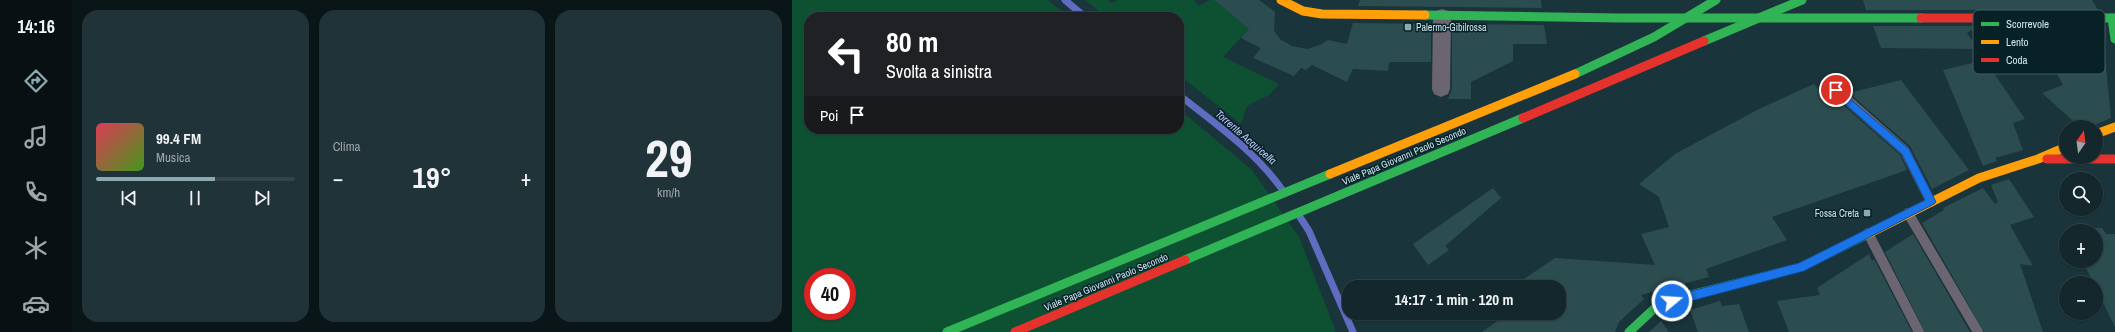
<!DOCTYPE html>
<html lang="it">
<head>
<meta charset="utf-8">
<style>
	body { margin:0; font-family:"Archivo Narrow",sans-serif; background:#203338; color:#f1f3f6; height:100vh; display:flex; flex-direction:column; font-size:15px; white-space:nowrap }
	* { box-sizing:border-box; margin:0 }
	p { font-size:13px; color:#9da5a9 }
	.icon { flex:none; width:22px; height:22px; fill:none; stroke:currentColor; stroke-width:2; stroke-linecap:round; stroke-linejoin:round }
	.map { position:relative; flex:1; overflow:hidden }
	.details { display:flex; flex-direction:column; gap:10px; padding:10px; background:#0a1518; width:720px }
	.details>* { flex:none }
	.hud { position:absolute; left:12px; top:12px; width:380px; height:122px; border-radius:16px; box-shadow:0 1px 3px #0004,0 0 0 1px #324448; background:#202124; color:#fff; overflow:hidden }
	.needle { width:26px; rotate:14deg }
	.buttons { position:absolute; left:1267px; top:120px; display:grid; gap:8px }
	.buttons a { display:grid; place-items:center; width:44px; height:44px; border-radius:50%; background:#13272c; box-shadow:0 1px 3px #0004,0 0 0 1px #324448; font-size:20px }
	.speed { position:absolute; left:12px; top:268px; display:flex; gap:8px; font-size:20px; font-weight:700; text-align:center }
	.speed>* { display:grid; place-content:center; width:52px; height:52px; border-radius:50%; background:#13272c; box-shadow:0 1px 3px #0004,0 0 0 1px #324448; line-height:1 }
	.speed .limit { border:6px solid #d22; background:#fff; color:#111 }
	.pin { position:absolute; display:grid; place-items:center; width:34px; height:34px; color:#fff; margin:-17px; border:2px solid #fff; border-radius:50%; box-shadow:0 1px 4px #0007 }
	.me { position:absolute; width:44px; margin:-22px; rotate:72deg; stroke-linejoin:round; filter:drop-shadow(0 0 3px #0008) }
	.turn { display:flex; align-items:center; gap:14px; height:84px; padding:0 16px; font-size:18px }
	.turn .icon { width:52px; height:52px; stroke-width:2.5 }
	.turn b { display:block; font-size:28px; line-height:34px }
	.then { display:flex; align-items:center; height:38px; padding:0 16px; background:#0003; gap:8px; font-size:15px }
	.big { font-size:30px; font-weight:800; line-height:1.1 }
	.details .widget { flex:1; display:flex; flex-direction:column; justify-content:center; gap:6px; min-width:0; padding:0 14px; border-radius:16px; background:#203338 }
	.details .dial { align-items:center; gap:0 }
	.dial b { font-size:52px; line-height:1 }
	.song { display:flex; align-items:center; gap:12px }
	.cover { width:48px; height:48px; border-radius:6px; background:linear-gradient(135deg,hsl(350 70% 55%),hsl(100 70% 35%)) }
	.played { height:4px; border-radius:2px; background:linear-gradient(90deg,#8ca8b0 60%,#324448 60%) }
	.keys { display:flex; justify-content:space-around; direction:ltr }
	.heat { display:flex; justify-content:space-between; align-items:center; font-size:22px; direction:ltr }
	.details .tiles { flex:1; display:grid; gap:10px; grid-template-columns:repeat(3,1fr) }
	.trip { position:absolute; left:550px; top:280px; width:224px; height:40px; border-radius:16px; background:#13272c; box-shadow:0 1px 3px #0004,0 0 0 1px #324448; font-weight:800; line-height:40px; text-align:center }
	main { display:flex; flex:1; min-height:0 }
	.dock { display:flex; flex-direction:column; width:72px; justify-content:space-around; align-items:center; background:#081012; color:#9da5a9 }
	.dock .icon { width:28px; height:28px }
	.dock .on { color:#8ca8b0 }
	.dock b { font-size:18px; color:#f1f3f6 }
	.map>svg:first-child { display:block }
</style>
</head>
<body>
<main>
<nav class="dock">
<b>14:16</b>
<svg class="icon on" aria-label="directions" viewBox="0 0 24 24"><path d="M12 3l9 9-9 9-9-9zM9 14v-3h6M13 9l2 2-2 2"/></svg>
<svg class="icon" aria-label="music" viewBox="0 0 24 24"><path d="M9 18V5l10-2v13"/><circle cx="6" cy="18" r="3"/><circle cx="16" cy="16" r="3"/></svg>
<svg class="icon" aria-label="phone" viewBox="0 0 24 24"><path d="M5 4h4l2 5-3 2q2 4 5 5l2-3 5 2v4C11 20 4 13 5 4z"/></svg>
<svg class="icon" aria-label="climate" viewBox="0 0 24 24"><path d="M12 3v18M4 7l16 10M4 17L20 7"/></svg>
<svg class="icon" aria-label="car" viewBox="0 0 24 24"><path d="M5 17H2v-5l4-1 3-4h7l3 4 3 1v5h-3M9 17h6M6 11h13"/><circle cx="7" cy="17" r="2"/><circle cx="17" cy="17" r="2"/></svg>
</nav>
<section class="details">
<div class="tiles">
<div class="widget">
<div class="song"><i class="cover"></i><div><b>99.4 FM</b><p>Musica</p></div></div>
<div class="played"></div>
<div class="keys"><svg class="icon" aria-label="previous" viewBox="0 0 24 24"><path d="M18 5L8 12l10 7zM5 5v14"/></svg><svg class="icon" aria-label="pause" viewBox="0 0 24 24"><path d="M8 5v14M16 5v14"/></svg><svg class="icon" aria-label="next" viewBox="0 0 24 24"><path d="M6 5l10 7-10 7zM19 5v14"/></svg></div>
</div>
<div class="widget"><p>Clima</p>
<div class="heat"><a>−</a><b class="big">19°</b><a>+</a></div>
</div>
<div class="widget dial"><b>29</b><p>km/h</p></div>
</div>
</section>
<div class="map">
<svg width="1323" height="332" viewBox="0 0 1323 332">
	<rect width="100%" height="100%" fill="#19343a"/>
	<g fill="#0e5132" fill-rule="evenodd">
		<path d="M0,0H256L277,17H17V129H387V109L460,170L507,237L544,332H0ZM21,277H55V311H21Z"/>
		<polygon points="293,0 316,0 320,3 326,0 402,0 407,6 418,0 422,0 457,29 431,57 487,84 477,95 455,106 449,124 387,75 387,17 314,17"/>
	</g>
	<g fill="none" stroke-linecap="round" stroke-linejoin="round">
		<g stroke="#5f6cc2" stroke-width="7">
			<polyline points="273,0 293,17"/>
			<path d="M387,95C425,125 464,152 492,192"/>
			<polyline points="506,214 517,231 561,332"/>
		</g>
	</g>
	<g fill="#2c4d50">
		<polygon points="422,0 467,0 483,12 482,31 489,40 500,46 515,49 528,45 536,40 555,44 561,23 639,24 639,62 597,62 596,71 561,69 555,82 520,65 514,70 509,68 502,76 461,58 469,48 449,38 457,29"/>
		<polygon points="568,0 749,0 750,8 566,6"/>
		<polygon points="1071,0 1300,0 1306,10 1074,10"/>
		<polygon points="660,24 752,25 755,44 721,44 721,61 679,82 679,99 656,99 660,89"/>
		<polygon points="1081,26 1310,26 1319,118 1297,127 1288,127 1250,93 1271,85 1258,61 1244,50 1200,49 1179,30 1175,33 1186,49 1089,48"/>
		<polygon points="1193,60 1233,119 1221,123 1231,150 1203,158 1205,161 1191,166 1151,70"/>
		<polygon points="1109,80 1177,170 1140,189 1118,146 1057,93"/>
		<polygon points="1022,84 1033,96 1041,96 1108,155 1115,170 980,217 995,240 914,269 917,277 849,295 852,299 827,322 823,332 690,332 707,320 702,313 767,313 767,287 720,287 763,258 863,265 849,234 877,227 867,197 847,184 883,154 967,109"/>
		<polygon points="1217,179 1242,217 1218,225 1241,266 1228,264 1251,332 1192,332 1130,223 1152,210 1151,208 1191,188 1203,204 1206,202 1199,185"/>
		<polygon points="701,188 709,198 653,246 657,250 636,265 621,244"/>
		<polygon points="1274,228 1310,228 1314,234 1323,234 1323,327 1304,288 1304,283 1301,283 1291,261 1304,261 1304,231 1276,231"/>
		<polygon points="1121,234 1178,332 1133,332 1093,252"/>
		<polygon points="1077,254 1080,261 1082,259 1120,332 997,332 985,301 1028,295 1025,288"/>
		<polygon points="928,301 930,306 947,304 957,332 906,332 898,310"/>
		<polygon points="869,321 877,332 857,332"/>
	</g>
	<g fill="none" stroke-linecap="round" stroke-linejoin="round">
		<g stroke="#6b6571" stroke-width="10">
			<polyline points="1044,90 1113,151 1139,202"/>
			<polyline points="1116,213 1186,332"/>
			<polyline points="1076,233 1127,332"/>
		</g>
		<polygon fill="#6b6571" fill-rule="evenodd" points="650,9 656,11 659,16 658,89 656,94 649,97 642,94 640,89 641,16 644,11"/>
		<g stroke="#30b455" stroke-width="9">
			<polyline points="633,15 827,18 1129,18"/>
			<polyline points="1225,18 1323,18"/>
			<polyline points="1320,18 1323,39"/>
			<polyline points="837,332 865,306 894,296 1009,267 1076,234"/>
		</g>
		<g stroke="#ff9f0a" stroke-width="9">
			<polyline points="489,0 511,11 530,14 633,15"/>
			<polyline points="1304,134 1323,127"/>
			<polyline points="1076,234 1187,178 1246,159 1274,147"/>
		</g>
		<g stroke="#e5322d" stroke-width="9">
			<polyline points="1129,18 1225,18"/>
			<polyline points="1255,159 1323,159"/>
		</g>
		<g stroke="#30b455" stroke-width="9">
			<polyline points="912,41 1010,0"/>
			<polyline points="783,74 862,37 924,0"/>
			<polyline points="393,260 731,118"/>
			<polyline points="155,332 538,174"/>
		</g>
		<polyline stroke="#ff9f0a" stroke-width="9" points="538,174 783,74"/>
		<g stroke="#e5322d" stroke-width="9">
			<polyline points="731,118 912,41"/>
			<polyline points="223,332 393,260"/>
		</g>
	</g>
	<polygon fill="#1a73e8" stroke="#114b97" points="1044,87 1117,149 1144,202 1142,204 1012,271 880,306 876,305 875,301 880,296 1007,263 1133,200 1110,154 1041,93 1040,90"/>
	<g fill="#8ca8b0" stroke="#072127" stroke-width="1.5">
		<rect x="612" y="23" width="8" height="8" rx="2"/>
		<rect x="1071" y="209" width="8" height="8" rx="2"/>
	</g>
	<g text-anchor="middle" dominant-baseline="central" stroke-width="3" stroke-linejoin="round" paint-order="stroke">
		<g font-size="10" fill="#cae7ef" stroke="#072127" text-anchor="start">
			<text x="624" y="27">Palermo-Gibilrossa</text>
			<text x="1067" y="213" text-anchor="end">Fossa Creta</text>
		</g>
		<g font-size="10" fill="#cae7ef" stroke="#072127">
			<text transform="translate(612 156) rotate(-23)">Viale Papa Giovanni Paolo Secondo</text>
			<text transform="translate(314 282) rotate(-23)">Viale Papa Giovanni Paolo Secondo</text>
		</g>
		<g font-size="11" font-style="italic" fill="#bbc5f6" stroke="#072127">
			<text transform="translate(454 137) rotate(41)">Torrente Acquicella</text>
		</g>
	</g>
	<rect x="1181" y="10" width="132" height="64" rx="6" fill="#072127" stroke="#425c63" stroke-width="1"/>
	<rect x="1189" y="22" width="18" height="4" fill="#30b455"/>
	<rect x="1189" y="40" width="18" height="4" fill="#ff9f0a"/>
	<rect x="1189" y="58" width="18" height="4" fill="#e5322d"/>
	<g font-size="11" fill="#cae7ef">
		<text x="1214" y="28">Scorrevole</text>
		<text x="1214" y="46">Lento</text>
		<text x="1214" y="64">Coda</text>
	</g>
</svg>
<div class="buttons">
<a><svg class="needle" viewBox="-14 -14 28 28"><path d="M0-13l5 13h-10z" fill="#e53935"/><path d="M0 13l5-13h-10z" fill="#9da5a9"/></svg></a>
<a><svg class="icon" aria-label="search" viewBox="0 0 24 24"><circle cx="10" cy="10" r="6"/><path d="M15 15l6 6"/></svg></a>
<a>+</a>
<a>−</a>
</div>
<div class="speed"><div class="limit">40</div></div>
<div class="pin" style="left:1044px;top:90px;background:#d93025"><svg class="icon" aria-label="arrive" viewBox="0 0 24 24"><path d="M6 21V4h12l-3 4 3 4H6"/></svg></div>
<svg class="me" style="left:880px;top:301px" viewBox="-20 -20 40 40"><circle r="17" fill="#1a73e8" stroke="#fff" stroke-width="3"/><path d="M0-11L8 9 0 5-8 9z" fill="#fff"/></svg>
<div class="trip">14:17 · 1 min · 120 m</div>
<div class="hud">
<div class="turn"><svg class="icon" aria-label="left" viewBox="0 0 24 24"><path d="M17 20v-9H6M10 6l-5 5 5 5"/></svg><div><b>80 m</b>Svolta a sinistra</div></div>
<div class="then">Poi<svg class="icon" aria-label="arrive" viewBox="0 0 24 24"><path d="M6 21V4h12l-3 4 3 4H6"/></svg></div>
</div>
</div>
</main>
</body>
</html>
